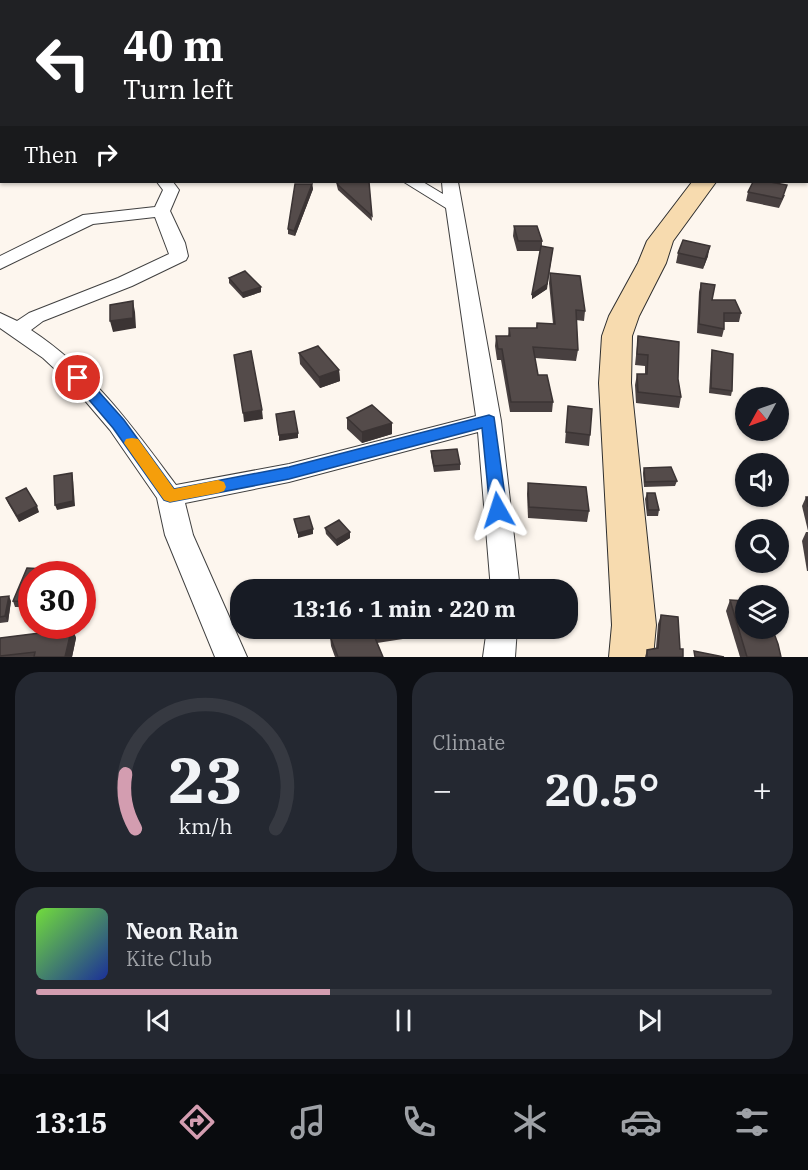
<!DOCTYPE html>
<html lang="en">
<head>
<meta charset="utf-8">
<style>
	body { margin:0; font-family:"IBM Plex Serif",serif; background:#242831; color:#f1f3f6; height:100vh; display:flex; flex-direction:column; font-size:22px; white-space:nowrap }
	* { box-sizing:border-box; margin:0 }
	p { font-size:20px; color:#9ea1a6 }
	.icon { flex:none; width:33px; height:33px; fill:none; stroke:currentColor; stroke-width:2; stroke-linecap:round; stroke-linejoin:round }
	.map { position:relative; height:657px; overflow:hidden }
	.side { display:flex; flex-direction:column; gap:15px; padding:15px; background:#0d0f14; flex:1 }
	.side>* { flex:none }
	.guide { position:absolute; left:0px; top:0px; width:808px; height:183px; box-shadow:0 2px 4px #0004; background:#202124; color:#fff; overflow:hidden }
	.needle { width:39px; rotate:230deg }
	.tools { position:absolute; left:735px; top:387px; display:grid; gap:12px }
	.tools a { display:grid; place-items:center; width:54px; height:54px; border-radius:50%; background:#171b24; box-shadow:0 2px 4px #0004; font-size:30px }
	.speed { position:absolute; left:18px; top:561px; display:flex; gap:12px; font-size:30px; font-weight:700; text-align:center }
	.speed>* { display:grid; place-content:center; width:78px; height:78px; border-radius:50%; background:#171b24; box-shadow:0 2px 4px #0004; line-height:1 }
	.speed .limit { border:9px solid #d22; background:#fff; color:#111 }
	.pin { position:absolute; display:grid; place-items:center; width:51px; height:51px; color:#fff; margin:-26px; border:3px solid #fff; border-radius:50%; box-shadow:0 2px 6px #0007 }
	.me { position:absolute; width:66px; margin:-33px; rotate:354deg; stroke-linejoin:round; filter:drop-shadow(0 0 4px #0008) }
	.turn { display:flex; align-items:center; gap:21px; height:126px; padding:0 24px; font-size:27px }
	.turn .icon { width:78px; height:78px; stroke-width:2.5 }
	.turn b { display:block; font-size:42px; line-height:51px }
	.then { display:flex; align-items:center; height:57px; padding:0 24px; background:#0003; gap:12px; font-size:22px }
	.big { font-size:45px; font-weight:700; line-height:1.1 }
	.side .widget { flex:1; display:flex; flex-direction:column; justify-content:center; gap:9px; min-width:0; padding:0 21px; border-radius:24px; background:#242831 }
	.side .dial { align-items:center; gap:0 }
	.dial svg { height:156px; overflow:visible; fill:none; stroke:#363941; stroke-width:7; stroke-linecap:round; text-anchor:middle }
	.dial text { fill:#f1f3f6; stroke:none }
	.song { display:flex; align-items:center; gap:18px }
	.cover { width:72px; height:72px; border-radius:9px; background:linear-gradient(135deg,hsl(100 70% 55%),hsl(230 70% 35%)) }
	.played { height:6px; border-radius:3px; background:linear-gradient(90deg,#d39db0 40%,#363941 40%) }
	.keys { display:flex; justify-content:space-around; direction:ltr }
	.heat { display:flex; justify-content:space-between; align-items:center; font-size:33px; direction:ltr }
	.side .tiles { flex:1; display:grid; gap:15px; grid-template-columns:1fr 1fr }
	.widget:last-child { grid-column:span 2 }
	.trip { position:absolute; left:230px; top:579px; width:348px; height:60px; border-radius:24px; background:#171b24; box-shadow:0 2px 4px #0004; font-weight:700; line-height:60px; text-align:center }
	.tabs { display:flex; height:96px; justify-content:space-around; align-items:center; background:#090b0e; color:#9ea1a6 }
	.tabs .icon { width:42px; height:42px }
	.tabs .on { color:#d39db0 }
	.tabs b { font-size:27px; color:#f1f3f6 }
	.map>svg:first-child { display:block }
</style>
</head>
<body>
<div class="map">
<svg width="808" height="657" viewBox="0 0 808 657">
	<rect width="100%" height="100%" fill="#fdf6ee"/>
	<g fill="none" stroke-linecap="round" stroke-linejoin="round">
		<defs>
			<g id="minor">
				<polygon points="158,0 170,0 157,2"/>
				<polygon points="224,0 234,0 235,2 224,2"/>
				<rect x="426" y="0" width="10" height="2"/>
				<polygon points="743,0 753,0 754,2 743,2"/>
				<path d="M157,182H173L179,190L170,211L185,243L188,256L186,260L132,286L43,321L31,330C92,370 133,427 176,485L289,464L476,416L446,208L404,182H423L443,194L442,182H458L501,421L520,590H491L478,432L289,482L185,503L193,535L247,657H215L165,535L157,498L110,430L70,383L43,358L0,328V313L17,321L29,313L118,278L169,254L155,217L93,224L0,269V256L83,215L155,207L163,190Z"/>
				<polygon points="487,628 517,628 515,657 483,657"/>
			</g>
			<g id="secondary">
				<rect x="807" y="57" width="1" height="10"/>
				<polygon points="692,182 716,182 673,241 666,263 639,316 632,336 631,383 656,625 653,657 609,657 612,625 599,383 602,336 609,316 638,263 647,241"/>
			</g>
		</defs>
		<use href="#minor" stroke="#404040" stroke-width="2"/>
		<use href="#secondary" stroke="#2f2f2f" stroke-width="2"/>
		<use href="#minor" fill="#fff" fill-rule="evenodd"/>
		<use href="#secondary" fill="#f7dbaf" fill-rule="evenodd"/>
	</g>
	<g fill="#484040">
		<polygon points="336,182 369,182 372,221 338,190"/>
		<polygon points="312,184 313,189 295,236 288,234 288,229"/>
		<polygon points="748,192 785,195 779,208 746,201"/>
		<polygon points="514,226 542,241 542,246 547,289 532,299 540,251 517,251 513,236"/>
		<polygon points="678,253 708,256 703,269 676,263"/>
		<polygon points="550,273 585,311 584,321 576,320 578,350 576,361 535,358 538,375 553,402 552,412 510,412 501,360 497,360 495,346 496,336 508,336 509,328 536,328 537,323 553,324 549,283"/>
		<polygon points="229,278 261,287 261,292 243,298 229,283"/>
		<polygon points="701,283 712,300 741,313 739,322 724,322 724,329 722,337 697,333 699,292"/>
		<polygon points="638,336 678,379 681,397 679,408 636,403 635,385 637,374 645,374 645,366 635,365"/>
		<polygon points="712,350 732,391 731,396 709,393 711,356"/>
		<polygon points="299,353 339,370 340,381 320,388 300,364"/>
		<polygon points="568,406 590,435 589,446 565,443"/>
		<polygon points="347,418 392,423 392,434 362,443 347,429"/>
		<polygon points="431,451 460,464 460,470 434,472 431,456"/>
		<polygon points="644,468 677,481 675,486 644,487 643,473"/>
		<polygon points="528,483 589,511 587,522 528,518 527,494"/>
		<polygon points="647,493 659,510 658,516 647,516 645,499"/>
		<polygon points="806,497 808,497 808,531 802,506"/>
		<polygon points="6,498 39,512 19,522 8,503"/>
		<polygon points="325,528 350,538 337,546 326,534"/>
		<polygon points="806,532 808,532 808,571 807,571 802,541"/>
		<polygon points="32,574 32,607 15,607 13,601"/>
		<polygon points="0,597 11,601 8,622 0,623"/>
		<polygon points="730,600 781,657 740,657 726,611"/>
		<polygon points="661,615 680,649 683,657 645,657 647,650 656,648 658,624"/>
		<polygon points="72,627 76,638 72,657 0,657 0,638 40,633"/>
		<polygon points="333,628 474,628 377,643 383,657 335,657 331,646 330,636 334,635"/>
	</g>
	<g fill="#3b3434">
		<polygon points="312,184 313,189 295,236 294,231"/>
		<polygon points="710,246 708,256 703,269 705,259"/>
		<polygon points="553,248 547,289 532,299 532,294"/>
		<polygon points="261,287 261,292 243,298 242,293"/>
		<polygon points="133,301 135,312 136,328 113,332 110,321"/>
		<polygon points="339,370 340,381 320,388 319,377"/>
		<polygon points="262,410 263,419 244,422 243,413"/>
		<polygon points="392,423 392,434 362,443 362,432"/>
		<polygon points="298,433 298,438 279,441 279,435"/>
		<polygon points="72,473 73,478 75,506 57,510 55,505"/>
		<polygon points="37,506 39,512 19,522 17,516"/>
		<polygon points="313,529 313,534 298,538 298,533"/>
		<polygon points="350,532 350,538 337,546 336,540"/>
		<polygon points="9,596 11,601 8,622 5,616"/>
		<polygon points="72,627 76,638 72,657 65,657"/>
	</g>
	<g fill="#544b4a" stroke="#3b3434" stroke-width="1.5">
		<polygon points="172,0 214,0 215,2 171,2"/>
		<polygon points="551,0 591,0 591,2 552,2"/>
		<polygon points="0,55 2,55 2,75 0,71"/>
		<polygon points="337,182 369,182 372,216 338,185"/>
		<polygon points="753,182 770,182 787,185 782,199 748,192"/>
		<polygon points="295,184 312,184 294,231 288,229"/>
		<polygon points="514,226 537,226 542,241 518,241"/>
		<polygon points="683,240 710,246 705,259 678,253"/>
		<polygon points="541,246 553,248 547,284 532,294"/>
		<polygon points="245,271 261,287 242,293 229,278"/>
		<polygon points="550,273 580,276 585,311 576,310 578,350 533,347 538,375 547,375 553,402 511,402 502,349 498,349 496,336 510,336 509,328 537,328 537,323 555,324"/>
		<polygon points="701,283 715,285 712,300 735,300 741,313 724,313 724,329 699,324"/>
		<polygon points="133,301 133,318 110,321 110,305"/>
		<polygon points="638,336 679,342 678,379 681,397 638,392 637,374 647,374 648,355 637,354"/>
		<polygon points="318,346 339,370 319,377 299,353"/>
		<polygon points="712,350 733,354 732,391 711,388"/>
		<polygon points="251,351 262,410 243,413 234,355"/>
		<polygon points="372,405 392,423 362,432 347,418"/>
		<polygon points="568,406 592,409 590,435 566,432"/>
		<polygon points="294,411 298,433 279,435 276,414"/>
		<polygon points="457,449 460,464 434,466 431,451"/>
		<polygon points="671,467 677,481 645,482 644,468"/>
		<polygon points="72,473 73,501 55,505 54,476"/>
		<polygon points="528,483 586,487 589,511 529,507"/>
		<polygon points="26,488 37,506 17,516 6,498"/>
		<polygon points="647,493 655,493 659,510 648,510"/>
		<polygon points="806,497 808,497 808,507"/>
		<polygon points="309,516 313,529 298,533 294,519"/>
		<polygon points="339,520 350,532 336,540 325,528"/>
		<polygon points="27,568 44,569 41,574 32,574 32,597 30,602 13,601"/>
		<polygon points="9,596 5,616 0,617 0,597"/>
		<polygon points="730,600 746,601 746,628 772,628 778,644 781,657 747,657"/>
		<polygon points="661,615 678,617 680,649 683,649 683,657 647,657 647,650 658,648"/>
		<polygon points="72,627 65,657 34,657 35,652 0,656 0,638 40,633 41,630"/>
		<polygon points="333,628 403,628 373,633 383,657 338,657 330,636 334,635"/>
		<polygon points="694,651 724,657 695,657"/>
	</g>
	<polygon fill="#1a73e8" stroke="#114b97" stroke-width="1.5" points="78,373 83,374 124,420 174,489 289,467 489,415 494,417 507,510 504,515 498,516 492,515 490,510 482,428 289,479 170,502 164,500 113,428 73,381 70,378"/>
	<polygon fill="#f59e0b" points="132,438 138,439 174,489 218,480 224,482 226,487 224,491 218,493 170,502 164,500 124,443 126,439"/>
</svg>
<div class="tools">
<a><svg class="needle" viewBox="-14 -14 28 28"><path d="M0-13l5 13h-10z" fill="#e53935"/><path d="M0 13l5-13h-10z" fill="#9ea1a6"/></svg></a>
<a><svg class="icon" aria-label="sound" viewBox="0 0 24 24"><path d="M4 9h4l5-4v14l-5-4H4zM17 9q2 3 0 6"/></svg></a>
<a><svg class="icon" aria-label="search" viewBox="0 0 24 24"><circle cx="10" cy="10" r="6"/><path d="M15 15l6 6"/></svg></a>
<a><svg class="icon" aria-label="layers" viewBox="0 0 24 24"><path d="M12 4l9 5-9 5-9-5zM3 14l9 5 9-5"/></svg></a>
</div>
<div class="speed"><div class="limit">30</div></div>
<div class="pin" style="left:78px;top:378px;background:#d93025"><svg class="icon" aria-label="arrive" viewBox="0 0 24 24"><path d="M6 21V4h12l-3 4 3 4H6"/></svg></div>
<svg class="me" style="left:498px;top:510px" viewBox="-20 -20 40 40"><path d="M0-17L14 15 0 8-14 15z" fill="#1a73e8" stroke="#fff" stroke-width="4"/></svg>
<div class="trip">13:16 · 1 min · 220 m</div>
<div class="guide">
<div class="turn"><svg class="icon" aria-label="left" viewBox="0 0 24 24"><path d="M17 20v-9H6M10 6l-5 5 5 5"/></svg><div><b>40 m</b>Turn left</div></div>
<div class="then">Then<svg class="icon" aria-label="right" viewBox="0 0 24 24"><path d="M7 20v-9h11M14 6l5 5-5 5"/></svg></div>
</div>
</div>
<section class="side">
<div class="tiles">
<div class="widget dial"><svg viewBox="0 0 100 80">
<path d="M14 69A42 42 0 1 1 86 69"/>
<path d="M14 69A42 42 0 0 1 9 41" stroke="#d39db0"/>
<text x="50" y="56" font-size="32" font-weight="700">23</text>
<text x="50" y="72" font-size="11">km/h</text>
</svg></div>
<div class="widget"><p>Climate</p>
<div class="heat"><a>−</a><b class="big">20.5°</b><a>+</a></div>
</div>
<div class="widget">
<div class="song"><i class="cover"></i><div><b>Neon Rain</b><p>Kite Club</p></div></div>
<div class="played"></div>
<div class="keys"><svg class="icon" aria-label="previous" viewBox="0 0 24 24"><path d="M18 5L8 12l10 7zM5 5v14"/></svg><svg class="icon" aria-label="pause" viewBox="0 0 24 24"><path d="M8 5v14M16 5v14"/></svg><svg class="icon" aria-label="next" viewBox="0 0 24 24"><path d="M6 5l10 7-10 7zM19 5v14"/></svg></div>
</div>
</div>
</section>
<nav class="tabs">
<b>13:15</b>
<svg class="icon on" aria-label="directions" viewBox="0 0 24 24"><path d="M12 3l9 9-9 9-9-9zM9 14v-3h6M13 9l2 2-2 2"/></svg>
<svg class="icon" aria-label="music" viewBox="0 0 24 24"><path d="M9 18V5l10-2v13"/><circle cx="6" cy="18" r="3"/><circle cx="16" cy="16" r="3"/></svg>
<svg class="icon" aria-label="phone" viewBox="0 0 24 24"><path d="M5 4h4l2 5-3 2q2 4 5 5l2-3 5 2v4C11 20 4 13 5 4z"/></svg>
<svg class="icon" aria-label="climate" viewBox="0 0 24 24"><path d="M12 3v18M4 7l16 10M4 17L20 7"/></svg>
<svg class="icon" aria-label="car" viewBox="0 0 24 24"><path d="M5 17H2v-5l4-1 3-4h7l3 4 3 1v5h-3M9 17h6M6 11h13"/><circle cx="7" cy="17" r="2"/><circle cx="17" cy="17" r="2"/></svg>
<svg class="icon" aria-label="filters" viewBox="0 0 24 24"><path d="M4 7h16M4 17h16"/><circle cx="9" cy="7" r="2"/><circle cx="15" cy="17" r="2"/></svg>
</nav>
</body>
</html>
